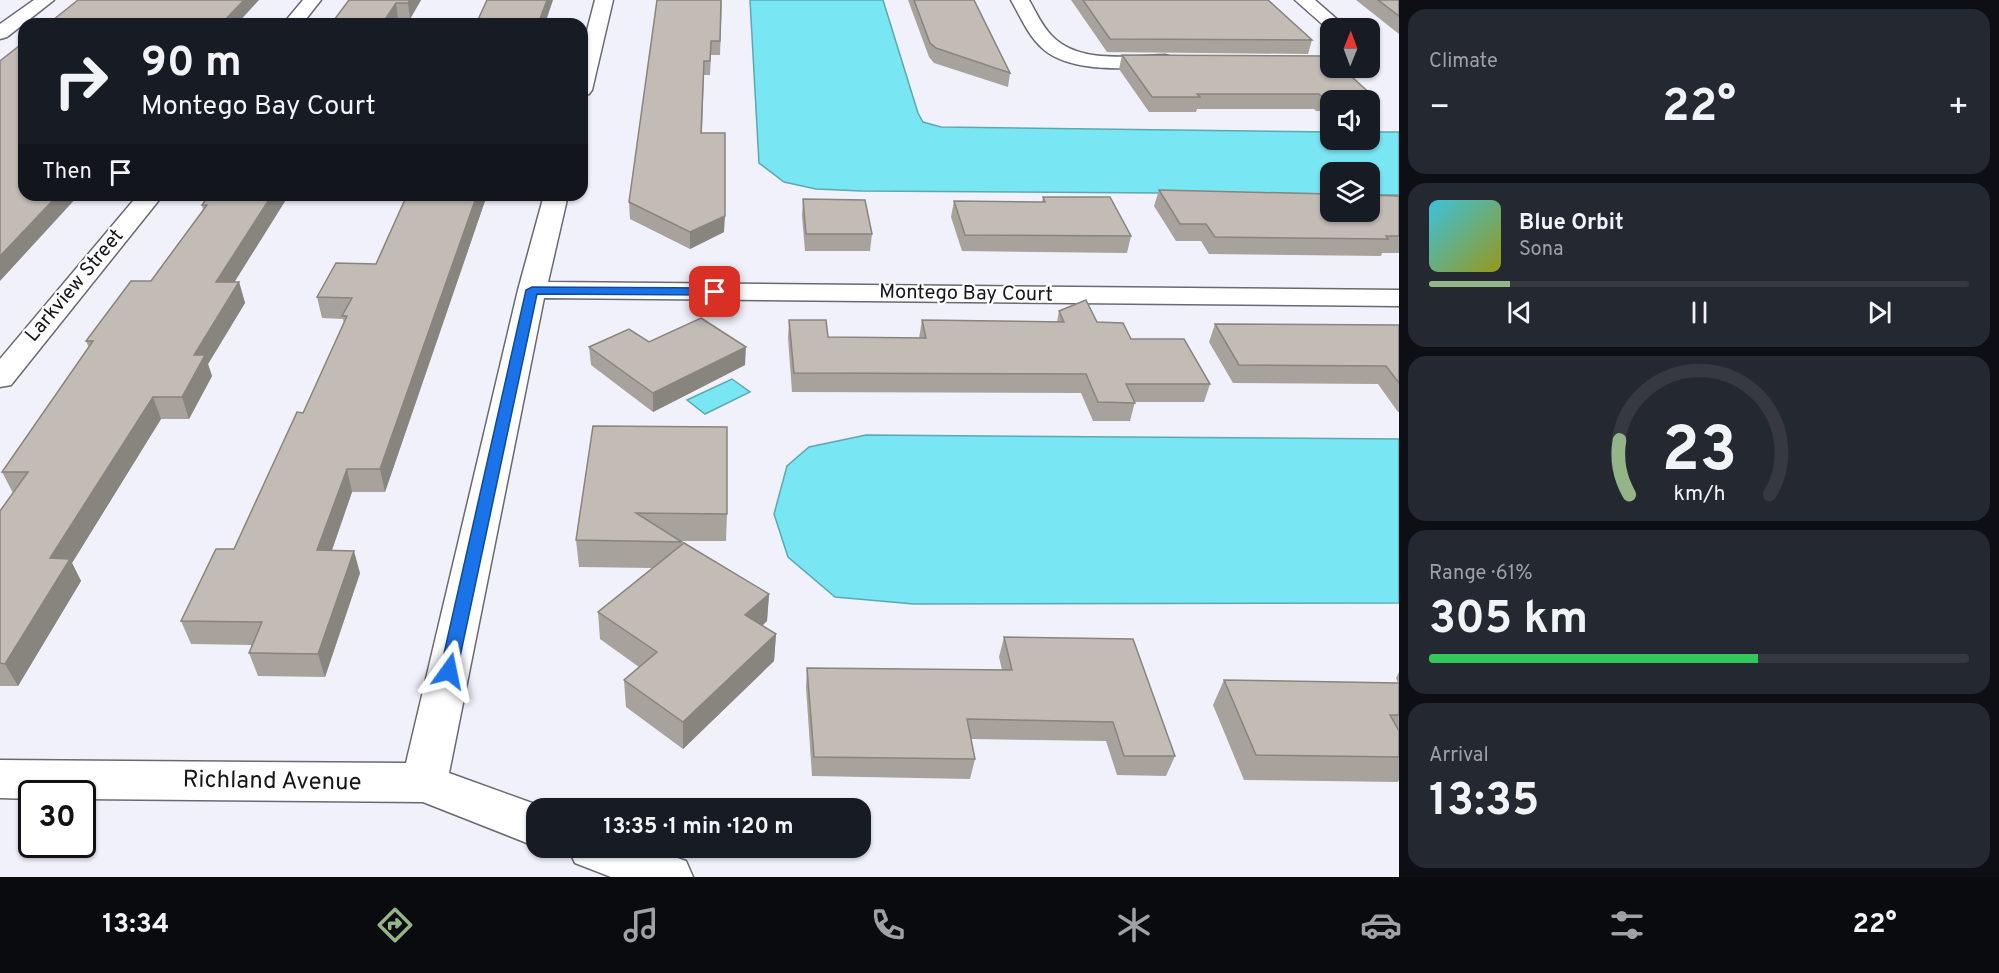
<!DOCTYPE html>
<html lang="en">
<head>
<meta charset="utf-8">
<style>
	body { margin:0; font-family:Overpass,sans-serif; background:#242831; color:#f1f3f6; height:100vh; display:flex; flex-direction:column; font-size:22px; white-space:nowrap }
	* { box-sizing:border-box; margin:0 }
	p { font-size:20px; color:#9ea1a6 }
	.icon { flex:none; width:33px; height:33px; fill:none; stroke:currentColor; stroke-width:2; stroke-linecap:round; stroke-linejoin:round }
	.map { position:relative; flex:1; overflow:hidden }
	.side { display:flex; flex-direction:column; gap:9px; padding:9px; background:#0d0f14; width:600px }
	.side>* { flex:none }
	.hud { position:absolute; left:18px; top:18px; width:570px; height:183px; border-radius:18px; box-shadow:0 2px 4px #0004; background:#171b24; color:#f1f3f6; overflow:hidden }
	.needle { width:39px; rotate:1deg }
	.fabs { position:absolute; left:1320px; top:18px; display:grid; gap:12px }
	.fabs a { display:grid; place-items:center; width:60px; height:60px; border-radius:12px; background:#171b24; box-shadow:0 2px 4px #0004; font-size:30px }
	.speed { position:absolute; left:18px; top:780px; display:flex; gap:12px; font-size:30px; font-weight:700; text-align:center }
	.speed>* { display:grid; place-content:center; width:78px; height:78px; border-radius:50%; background:#171b24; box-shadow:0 2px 4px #0004; line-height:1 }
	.speed .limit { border:3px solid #111; border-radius:9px; background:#fff; color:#111 }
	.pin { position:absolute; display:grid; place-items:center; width:51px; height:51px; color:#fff; margin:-26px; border-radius:12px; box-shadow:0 3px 9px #0006 }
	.me { position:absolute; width:66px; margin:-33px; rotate:12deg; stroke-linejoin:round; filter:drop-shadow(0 0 4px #0008) }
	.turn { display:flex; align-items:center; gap:21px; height:126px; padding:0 24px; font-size:27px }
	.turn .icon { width:78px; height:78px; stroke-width:2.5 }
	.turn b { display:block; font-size:42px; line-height:51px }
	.then { display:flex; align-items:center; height:57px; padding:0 24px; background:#0003; gap:12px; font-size:22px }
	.big { font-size:45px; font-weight:700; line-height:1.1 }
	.side .widget { flex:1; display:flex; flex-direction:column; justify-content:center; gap:9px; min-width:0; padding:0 21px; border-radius:18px; background:#242831 }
	.side .dial { align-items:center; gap:0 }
	.dial svg { height:156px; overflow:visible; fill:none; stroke:#363941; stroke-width:7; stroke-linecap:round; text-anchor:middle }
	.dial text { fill:#f1f3f6; stroke:none }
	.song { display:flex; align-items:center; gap:18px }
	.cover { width:72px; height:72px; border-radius:9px; background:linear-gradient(135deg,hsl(190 70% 55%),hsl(60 70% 35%)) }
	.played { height:6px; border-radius:3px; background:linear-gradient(90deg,#94b588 15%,#363941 15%) }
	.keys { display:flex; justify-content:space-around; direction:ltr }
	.heat { display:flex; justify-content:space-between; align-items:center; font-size:33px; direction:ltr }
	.charge { height:9px; border-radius:4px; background:linear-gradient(90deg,#34c759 61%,#363941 0) }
	.trip { position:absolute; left:526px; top:798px; width:345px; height:60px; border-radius:18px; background:#171b24; box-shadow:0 2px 4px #0004; font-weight:700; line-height:60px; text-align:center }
	.menu { display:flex; height:96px; justify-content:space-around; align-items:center; background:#090b0e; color:#9ea1a6 }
	.menu .icon { width:42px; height:42px }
	.menu .selected { color:#94b588 }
	.menu b { font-size:27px; color:#f1f3f6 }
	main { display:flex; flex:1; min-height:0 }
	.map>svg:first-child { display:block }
</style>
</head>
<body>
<main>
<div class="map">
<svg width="1399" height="877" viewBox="0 0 1399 877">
	<rect width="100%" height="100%" fill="#f1f1fb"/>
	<g fill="#79e6f3" stroke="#5ca8b2" stroke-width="1.5">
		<polygon points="750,0 883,0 918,113 923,122 941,127 1330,132 1330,140 1370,140 1370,132 1399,132 1399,195 1370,195 1370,172 1330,172 1330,194 861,191 816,189 784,182 759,163"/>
		<polygon points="732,379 750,392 705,414 687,400"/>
		<polygon points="866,435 1399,439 1399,603 914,604 835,597 788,557 774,514 787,466 809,447"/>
	</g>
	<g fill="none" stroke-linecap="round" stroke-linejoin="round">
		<defs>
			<g id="minor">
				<polygon points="34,0 54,0 7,37 0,39 0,24"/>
				<polygon points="303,0 321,0 302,24 283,24"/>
				<polygon points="595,0 613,0 592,90 589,94 582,96 582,50"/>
				<path d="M1011,0H1029C1036,12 1042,26 1052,36C1079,64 1130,56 1165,55L1172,57L1175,61L1172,65L1165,67C1129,68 1070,74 1042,48C1028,35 1020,16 1011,0Z"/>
				<polygon points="1295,0 1315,0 1347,28 1330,28 1330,31"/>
				<polygon points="138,195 163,195 11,385 0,387 0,359"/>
				<polygon points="544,195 568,195 548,282 1399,290 1399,306 544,298 449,773 546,808 537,808 537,847 423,802 82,799 82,794 32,794 32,799 0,798 0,760 406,763 518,290"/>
				<polygon points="568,848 649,848 686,861 693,877 611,877 575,863"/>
			</g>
		</defs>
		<use href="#minor" stroke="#696972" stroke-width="3"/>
		<use href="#minor" fill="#fff" fill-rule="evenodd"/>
	</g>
	<g fill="#a7a29b">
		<polygon points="349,0 421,0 410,19 398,19 395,24 331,24"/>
		<polygon points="722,0 720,55 711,55 710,75 704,75 702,133 724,232 690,249 630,219 629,202"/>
		<polygon points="908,0 974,0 1010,73 1008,87 934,63 929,57"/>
		<polygon points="1071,0 1268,0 1312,40 1308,54 1107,52"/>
		<polygon points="1356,0 1399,0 1399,34"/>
		<polygon points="1122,55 1374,97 1370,108 1370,100 1330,100 1330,111 1316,111 1314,109 1197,109 1196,112 1149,112 1119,69"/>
		<polygon points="1159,190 1399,196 1399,253 1382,253 1381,256 1209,254 1201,241 1176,241 1154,206"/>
		<polygon points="209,195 234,282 239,282 245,303 208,364 212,376 189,419 161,419 72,563 81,581 18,686 0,686 0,511 13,493 2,472 89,348 86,341 151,281 203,210 202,205"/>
		<polygon points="401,195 487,195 385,492 352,492 332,550 360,573 325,677 258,676 249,653 252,645 191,644 181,621 234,549 303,413 344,324 343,319 322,318 317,297 376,264 407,195"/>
		<polygon points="1043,197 1131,236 1127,253 962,251 951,217 954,201 1042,202"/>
		<polygon points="803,199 872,234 870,251 805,251 802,216"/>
		<polygon points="1059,311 1097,322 1131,339 1210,384 1204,402 1135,402 1130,421 1093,421 1081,393 792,392 788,338 789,320 828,337 919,338 922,320 1057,322"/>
		<polygon points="1215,324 1399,325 1399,412 1398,412 1378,384 1233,383 1209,342"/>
		<polygon points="589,347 745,365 653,412 591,365"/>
		<polygon points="593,426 727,514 726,541 681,541 682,542 682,545 769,594 767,621 762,626 776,634 774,661 683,749 626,707 624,680 639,667 600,639 598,612 652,568 579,567 576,540"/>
		<polygon points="1004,637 1175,756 1166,776 1117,775 1106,741 971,739 975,759 970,779 812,776 806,687 807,668 1002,670 999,657"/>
		<polygon points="1399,672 1399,780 1398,782 1244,780 1213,705 1224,680 1398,683 1396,678"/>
	</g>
	<g fill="#88847e">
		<polygon points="244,0 259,0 237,24 221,24"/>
		<polygon points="410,0 421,0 410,19 408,3"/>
		<polygon points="547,0 553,0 545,24 538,24"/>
		<polygon points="396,3 398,19 395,24 382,24"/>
		<polygon points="58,195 79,195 0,281 0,256"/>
		<polygon points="272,195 289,195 222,302 216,282"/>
		<polygon points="477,195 487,195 385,492 380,469"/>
		<polygon points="725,216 724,232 690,249 690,232"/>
		<polygon points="239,282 245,303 208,364 212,376 189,419 182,397 194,355"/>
		<polygon points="746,347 745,365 653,412 653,393"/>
		<polygon points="153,397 161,419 72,563 81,581 18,686 5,664 50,558"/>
		<polygon points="347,469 352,492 324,573 317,550"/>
		<polygon points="354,551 360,573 325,677 318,654"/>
		<polygon points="769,594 767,621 744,642 745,615"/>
		<polygon points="776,634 774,661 683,749 683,722"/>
	</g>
	<g fill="#c2bcb4" stroke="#88847e" stroke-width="1.5">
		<polygon points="78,0 244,0 221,24 48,24"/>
		<polygon points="349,0 410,0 408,3 396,3 382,24 331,24"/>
		<polygon points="487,0 547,0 538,24 476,24"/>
		<polygon points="657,0 721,0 720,41 711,41 710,61 704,61 701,133 725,133 725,216 690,232 629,202"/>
		<polygon points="914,0 974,0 1010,73 936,48 930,43"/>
		<polygon points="1083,0 1268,0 1312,40 1110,39"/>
		<polygon points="1378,0 1399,0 1399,16"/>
		<polygon points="24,42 24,195 58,195 0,256 0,61"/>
		<polygon points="1122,55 1330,56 1330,68 1342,68 1374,97 1321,96 1319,94 1197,94 1200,97 1152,97"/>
		<polygon points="1159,190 1330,194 1330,212 1370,212 1370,195 1399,196 1399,236 1386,236 1388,239 1215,237 1206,224 1180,224"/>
		<polygon points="209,195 272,195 216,282 239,282 194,355 205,355 182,397 153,397 50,558 70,559 5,664 0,663 0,511 28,472 2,472 93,341 86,341 131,281 151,281 207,205 202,205"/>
		<polygon points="407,195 477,195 380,469 347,469 317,550 354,551 318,654 249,653 262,622 181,621 216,549 234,549 297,412 303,413 347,316 342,316 352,298 317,297 336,263 376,264"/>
		<polygon points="1043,197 1110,197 1131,236 965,235 954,201 1045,202"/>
		<polygon points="803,199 865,200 872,234 806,234"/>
		<polygon points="1086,300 1097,322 1123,323 1131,339 1184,339 1210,384 1126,384 1135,403 1098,402 1086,374 794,373 789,320 826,320 828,337 926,338 922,320 1064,322 1059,311"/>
		<polygon points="701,318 746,347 653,393 589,347 629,329 649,342"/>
		<polygon points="1215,324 1399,325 1399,383 1386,366 1239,365"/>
		<polygon points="593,426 727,427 727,514 636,513 682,542 576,540"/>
		<polygon points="684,543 769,594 745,615 776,634 683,722 624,680 657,652 598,612"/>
		<polygon points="1004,637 1133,639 1175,756 1124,756 1113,722 967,719 975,759 814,757 807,668 1012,670"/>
		<polygon points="1224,680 1399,683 1399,715 1390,715 1399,731 1399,757 1256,755"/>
	</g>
	<polygon fill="#1a73e8" stroke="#114b97" stroke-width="1.5" points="532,287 715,288 721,292 715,295 537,294 457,671 455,676 449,678 443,676 440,671 526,290"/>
	<g text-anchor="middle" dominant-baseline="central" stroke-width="4.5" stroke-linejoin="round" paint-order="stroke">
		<g font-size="20" fill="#17171b" stroke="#fff">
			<text transform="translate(75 286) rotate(-50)">Larkview Street</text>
			<text transform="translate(966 294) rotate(1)">Montego Bay Court</text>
		</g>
		<g font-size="24" fill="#17171b" stroke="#fff">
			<text transform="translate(272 782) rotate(1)">Richland Avenue</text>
		</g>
	</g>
</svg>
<div class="fabs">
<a><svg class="needle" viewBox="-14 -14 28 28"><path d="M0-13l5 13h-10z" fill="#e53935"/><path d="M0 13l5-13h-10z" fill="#9ea1a6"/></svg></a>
<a><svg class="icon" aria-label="sound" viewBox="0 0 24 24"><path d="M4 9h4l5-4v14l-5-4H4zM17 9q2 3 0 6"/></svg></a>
<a><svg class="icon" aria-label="layers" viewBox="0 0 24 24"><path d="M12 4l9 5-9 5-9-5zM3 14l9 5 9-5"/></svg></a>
</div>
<div class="speed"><div class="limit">30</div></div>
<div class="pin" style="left:715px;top:292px;background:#d93025"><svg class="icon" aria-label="arrive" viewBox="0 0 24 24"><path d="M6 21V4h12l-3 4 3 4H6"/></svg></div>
<svg class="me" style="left:449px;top:671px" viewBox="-20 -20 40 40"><path d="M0-17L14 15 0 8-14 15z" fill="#1a73e8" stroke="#fff" stroke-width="4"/></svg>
<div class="trip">13:35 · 1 min · 120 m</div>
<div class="hud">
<div class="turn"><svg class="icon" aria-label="right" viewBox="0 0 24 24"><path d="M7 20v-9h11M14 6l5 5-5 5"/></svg><div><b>90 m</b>Montego Bay Court</div></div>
<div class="then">Then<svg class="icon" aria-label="arrive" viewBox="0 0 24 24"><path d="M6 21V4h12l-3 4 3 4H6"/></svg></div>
</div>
</div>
<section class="side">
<div class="widget"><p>Climate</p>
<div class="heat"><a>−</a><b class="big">22°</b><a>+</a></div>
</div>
<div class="widget">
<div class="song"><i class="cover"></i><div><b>Blue Orbit</b><p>Sona</p></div></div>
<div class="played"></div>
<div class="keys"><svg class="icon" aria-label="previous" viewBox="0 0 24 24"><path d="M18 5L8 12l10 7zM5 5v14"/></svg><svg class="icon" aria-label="pause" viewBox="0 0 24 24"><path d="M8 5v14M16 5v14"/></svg><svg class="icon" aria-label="next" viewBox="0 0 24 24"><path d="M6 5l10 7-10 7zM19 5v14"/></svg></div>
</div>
<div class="widget dial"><svg viewBox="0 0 100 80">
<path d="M14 69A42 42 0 1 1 86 69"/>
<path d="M14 69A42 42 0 0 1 9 41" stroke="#94b588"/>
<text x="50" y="56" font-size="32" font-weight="700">23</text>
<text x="50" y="72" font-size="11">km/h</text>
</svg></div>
<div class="widget"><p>Range · 61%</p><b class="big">305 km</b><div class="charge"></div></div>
<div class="widget"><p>Arrival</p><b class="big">13:35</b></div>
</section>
</main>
<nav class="menu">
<b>13:34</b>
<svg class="icon selected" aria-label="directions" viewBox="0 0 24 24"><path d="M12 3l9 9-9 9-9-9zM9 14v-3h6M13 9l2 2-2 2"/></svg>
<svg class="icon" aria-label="music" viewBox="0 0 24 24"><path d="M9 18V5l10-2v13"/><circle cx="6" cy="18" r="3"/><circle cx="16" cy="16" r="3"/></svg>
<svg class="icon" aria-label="phone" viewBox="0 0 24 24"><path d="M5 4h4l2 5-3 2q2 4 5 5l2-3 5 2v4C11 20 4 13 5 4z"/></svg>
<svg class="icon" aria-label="climate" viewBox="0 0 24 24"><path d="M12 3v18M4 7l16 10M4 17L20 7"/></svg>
<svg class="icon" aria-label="car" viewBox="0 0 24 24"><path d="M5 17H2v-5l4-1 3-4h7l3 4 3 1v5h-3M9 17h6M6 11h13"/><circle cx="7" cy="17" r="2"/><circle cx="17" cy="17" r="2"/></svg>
<svg class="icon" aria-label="filters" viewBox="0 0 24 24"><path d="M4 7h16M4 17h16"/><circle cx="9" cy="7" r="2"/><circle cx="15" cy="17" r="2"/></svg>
<b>22°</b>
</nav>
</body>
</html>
